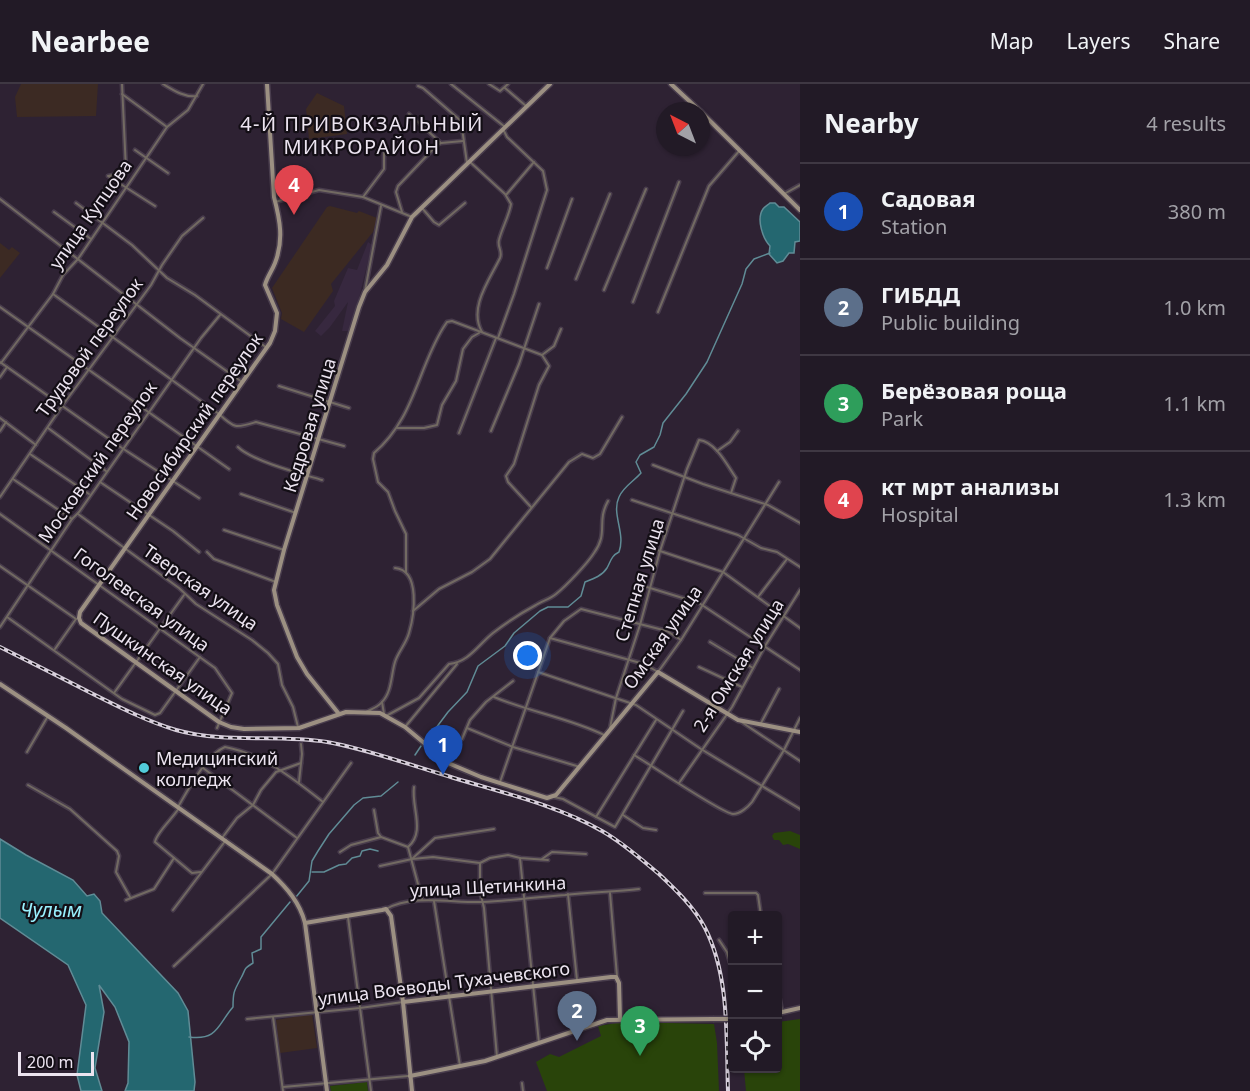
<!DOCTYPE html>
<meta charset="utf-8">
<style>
body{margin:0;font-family:"Noto Sans",sans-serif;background:#2a232e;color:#f1f3f6}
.controls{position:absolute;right:18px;bottom:18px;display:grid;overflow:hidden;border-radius:6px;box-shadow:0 2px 4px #0004}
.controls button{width:54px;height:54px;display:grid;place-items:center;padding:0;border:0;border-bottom:2px solid #3f3843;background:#221a26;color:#f1f3f6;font:30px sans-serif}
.compass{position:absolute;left:656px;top:18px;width:54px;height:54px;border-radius:50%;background:#221a26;box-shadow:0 2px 4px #0004;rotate:318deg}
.scale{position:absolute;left:18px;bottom:15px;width:76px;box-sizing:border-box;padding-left:6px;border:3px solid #ece4f0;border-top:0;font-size:16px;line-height:21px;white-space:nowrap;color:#ece4f0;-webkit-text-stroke:4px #130e15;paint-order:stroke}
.you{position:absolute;left:528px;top:572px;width:21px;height:21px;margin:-15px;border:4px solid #fff;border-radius:50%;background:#1a73e8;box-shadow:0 0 0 9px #1a73e833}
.badge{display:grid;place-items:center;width:39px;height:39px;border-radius:50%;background:#b45309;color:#fff;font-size:20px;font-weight:700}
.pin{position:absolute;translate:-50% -50px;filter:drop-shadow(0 2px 3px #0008)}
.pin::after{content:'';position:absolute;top:32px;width:21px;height:18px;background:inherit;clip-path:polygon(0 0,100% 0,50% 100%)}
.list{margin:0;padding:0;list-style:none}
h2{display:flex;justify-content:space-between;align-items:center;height:78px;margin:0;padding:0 24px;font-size:26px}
h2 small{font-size:20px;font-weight:400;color:#a2a1a7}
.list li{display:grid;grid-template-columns:39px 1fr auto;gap:18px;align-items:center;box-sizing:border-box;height:96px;padding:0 24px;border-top:2px solid #3f3843}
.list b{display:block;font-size:22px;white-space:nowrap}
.list p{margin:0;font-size:20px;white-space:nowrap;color:#a2a1a7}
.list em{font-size:20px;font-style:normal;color:#a2a1a7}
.icon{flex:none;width:33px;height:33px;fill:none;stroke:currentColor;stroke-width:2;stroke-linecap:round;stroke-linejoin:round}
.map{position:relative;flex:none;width:800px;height:1007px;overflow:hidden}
header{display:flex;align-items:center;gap:36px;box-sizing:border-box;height:84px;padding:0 30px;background:#221a26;border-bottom:2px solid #3f3843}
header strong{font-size:28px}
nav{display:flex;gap:33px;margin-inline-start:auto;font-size:21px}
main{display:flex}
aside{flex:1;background:#221a26}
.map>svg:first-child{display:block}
</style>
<header>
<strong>Nearbee</strong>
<nav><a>Map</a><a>Layers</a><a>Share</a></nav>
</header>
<main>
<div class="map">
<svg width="800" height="1007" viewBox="0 0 800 1007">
<rect width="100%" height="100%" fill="#2e2233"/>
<!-- built -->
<polygon fill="#37283f" points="368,158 372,161 351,247 342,247 348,218 330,243 321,252 315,247 335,222 334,217 348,184 357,186"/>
<!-- education -->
<g fill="#3c2a23">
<polygon points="21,0 98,0 96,32 17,33 15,13"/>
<polygon points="317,9 344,22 347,50 309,55 306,25"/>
<polygon points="0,159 9,166 12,163 20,169 0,194"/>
<polygon points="312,930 317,964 280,969 276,936"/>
</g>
<!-- medical -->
<polygon fill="#3c2a22" points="330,122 357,129 359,127 377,134 373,148 331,200 333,207 304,248 281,235 282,229 272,204 327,123"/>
<!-- green -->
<g fill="#29440a">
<polygon points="790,747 800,751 800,765 788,760 783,761 779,756 774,756 772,752 774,749"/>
<polygon points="800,935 800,1007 746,1007 744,985 778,984 778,938"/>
<polygon points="623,938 714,940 717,959 719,1007 547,1007 536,978 550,970 559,973 601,952 598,942"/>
<polygon points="367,998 368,1007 331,1007 330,1002"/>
</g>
<!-- water -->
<g fill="#246770" stroke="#608c96" stroke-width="1.5">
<path d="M770,119h5l4,4h5l16,15v19l-5,1 -1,11h-5l-6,8 -6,2 -8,-9 1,-8c-7,-7 -14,-27 -7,-37 1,-2 5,-4 7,-6z"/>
<polygon points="0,755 26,771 73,796 87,812 94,810 100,817 102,829 178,909 188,927 195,998 194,1007 125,1007 128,999 129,958 115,923 99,901 104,928 95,984 102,1007 81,1007 77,991 86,921 68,881 0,834"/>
</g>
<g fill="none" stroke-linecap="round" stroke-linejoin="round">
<!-- stream -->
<g stroke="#608c96" stroke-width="1.5">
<path d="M427,656l21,-28 19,-20 11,-26 27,-20 9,-13 26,-22 8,-4h20l13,-11 4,-14c8,-3 17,-6 22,-14 4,-7 4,-12 12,-16 7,-19 -8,-38 0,-55 4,-10 15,-16 22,-24l-5,-11 4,-7 14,-8 6,-12 3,-12 23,-29 21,-32 35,-78 4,-15 8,-10 16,-6"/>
<polyline points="415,671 421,662"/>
<polyline points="312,788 324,788 339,781 346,780 352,774 360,772 362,767 370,765 378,767"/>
<polyline points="296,813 309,797 312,777 318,767 329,750 354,721 363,714 381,712 398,698"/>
<path d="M189,953c29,4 29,-13 44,-30 0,-15 1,-16 8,-29 5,-9 2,-9 12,-15l-1,-10 9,-4v-12l29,-35"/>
</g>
<!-- street casing -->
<g stroke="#493d4d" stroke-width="5">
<g id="street">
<polyline points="122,0 126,86 123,89 108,92 155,122"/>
<path d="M163,0c10,6 22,14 34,12"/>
<polyline points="451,0 505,43"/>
<polyline points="489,0 500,7 508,0"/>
<polyline points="418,2 423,4 461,37 467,79"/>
<polyline points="505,4 526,22"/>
<polyline points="122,10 167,43"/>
<polyline points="409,30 440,58"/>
<polyline points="135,66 168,89"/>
<path d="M469,77l36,33 6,10c-2,12 -9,24 -12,36 -2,7 4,11 1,18 -10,21 -32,50 -18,74"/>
<polyline points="784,110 800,101"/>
<polyline points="506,111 534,78"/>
<polyline points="363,113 384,85 384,69"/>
<polyline points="0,115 180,254 242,298"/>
<polyline points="275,118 319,106 363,113 412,133"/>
<polyline points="76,119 132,161 167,194 195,211 267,264"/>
<polyline points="422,124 434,138 439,141 465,119"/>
<polyline points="54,128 91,155"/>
<polyline points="402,128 396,108 398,102 437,61 441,59 463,57"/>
<polyline points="547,184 572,115"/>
<polyline points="576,195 610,110"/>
<polyline points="604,206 646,105"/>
<polyline points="365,207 381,122"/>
<path d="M53,210l166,120c16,15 17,14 37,8l88,24"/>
<polyline points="633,218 679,98"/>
<polyline points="0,223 229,385"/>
<polyline points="658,228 709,102 740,66"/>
<polyline points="498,254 514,210 547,106 543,87 507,53 503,45"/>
<polyline points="0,278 122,364 199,414"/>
<polyline points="1,279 53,210 63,191 78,175 167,43 188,26 203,0"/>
<polyline points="0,293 7,283"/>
<polyline points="279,302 349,324"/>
<polyline points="0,334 36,361"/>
<polyline points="48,344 106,387"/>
<polyline points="397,344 424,344 437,341 442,321 456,297 463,265 472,253 479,249"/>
<polyline points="0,347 6,338"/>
<polyline points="491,347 519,280 539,220"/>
<polyline points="459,349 496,254"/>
<path d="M238,363c14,14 64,27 84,33"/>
<polyline points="717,367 730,358 738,347"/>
<polyline points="30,370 89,410"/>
<polyline points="653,381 703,400 768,421 800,439"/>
<polyline points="13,395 72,435"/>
<polyline points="100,398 173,447 199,468"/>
<polyline points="241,410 296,429"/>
<polyline points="0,413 62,322 151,201 162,181 182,152 203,134"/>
<polyline points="632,416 738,451 761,464 777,468 800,483"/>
<polyline points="531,423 508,398 506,392 514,380 539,301 549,282 542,271 554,262 561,245"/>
<polyline points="0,430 215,584 232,609 217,644"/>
<polyline points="78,430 179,504 196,520 252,556 268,569 278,580 282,601 293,623 298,643"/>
<polyline points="224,446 284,466"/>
<polyline points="651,464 723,488 800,544"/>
<polyline points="207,468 214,475 276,498"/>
<polyline points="0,482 76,535"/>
<path d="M406,488v-38l-11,-23 -7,-19 -10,-10 -5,-23 1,-6c40,-34 43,-82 69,-125l4,-6 5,-1 90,34"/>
<polyline points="637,500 699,519 800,586"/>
<polyline points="758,513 787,475"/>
<polyline points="413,527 439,505 472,488 490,475 569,378 582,370 593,374 600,370 622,333"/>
<polyline points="7,533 122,615 155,631 160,629 200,573"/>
<polyline points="0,543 72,435 79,428 201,254 220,231"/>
<polyline points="550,554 644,580 658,588 681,556 779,398"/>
<polyline points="710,558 753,584"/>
<polyline points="55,565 76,535"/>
<polyline points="699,583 742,603"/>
<polyline points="538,588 636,621 701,665 800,725"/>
<polyline points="114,609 184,511"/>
<path d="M494,613c36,15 75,21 110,38"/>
<polyline points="382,618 384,630"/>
<path d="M366,628c6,-3 12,-5 16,-10 10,-10 9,-27 13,-40 3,-10 11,-18 14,-29 5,-17 12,-63 -14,-65"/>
<path d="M386,632l33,-18 30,-34c20,-2 29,-19 44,-31 13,-10 28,-20 43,-28 6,-4 14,-6 20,-11 10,-8 31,-30 38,-41 15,-21 2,-30 14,-52"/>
<polyline points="740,637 800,677"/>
<polyline points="761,639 779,605"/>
<polyline points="405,643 457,580"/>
<polyline points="467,644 513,663 580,683"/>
<path d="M610,644l6,-30 24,-73 20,-74 27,-82 12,-29c17,2 28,25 37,38l-5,15"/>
<polyline points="27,668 48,632"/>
<polyline points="436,670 448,657 462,655 470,636 486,618 513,597"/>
<path d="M634,671c16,9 87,58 99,59 7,0 15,-7 19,-12l32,-52 16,-32"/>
<polyline points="203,684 297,754"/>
<polyline points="299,698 302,670 301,660"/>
<polyline points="500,698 550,554 564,537 581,525 667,547 681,556"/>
<polyline points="679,699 732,623 765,562 800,506"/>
<polyline points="28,701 70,725 117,767 119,772 116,788 130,813"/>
<polyline points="554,713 563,715 615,743 683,627"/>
<path d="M178,723c10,-17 28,-52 47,-60 38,7 69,32 98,55"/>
<path d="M179,724c-6,10 -23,25 -24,34l37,31 9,-1"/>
<polyline points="374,726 378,749 381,753"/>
<polyline points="623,731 643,744 656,746"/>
<polyline points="596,733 656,636"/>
<polyline points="222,754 237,734 253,721 261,706 276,688 301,679"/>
<path d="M408,763c18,-15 3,-40 6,-60"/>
<polyline points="408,763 422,815"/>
<polyline points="340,768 351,761 381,753 408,763"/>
<polyline points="413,774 435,754 494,745"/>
<polyline points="520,774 539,959"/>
<polyline points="542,775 552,768 586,770"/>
<polyline points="480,779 480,807 484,824 497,973"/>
<polyline points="380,782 412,775 433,773 480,779 490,774 508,771 520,774 548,776"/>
<polyline points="610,809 617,892"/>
<polyline points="705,809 756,809 758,811 761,832"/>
<polyline points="568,810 577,896"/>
<polyline points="126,816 154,805 174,774"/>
<polyline points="434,817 460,982"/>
<path d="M386,825c27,-15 66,-6 96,-7 27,-1 55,-5 83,-7 25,-3 49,-3 74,-6"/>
<polyline points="173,826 226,756"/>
<polyline points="348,833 371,1007"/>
<polyline points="719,856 727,868 732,886"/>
<polyline points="174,882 272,790 351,679"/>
<polyline points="778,906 782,927"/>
<polyline points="273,933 283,1007"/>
<polyline points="247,935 360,924 403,918"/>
<polyline points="522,999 523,1007"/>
<polyline points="283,1003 408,992"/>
</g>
</g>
<!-- secondary casing -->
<g stroke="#493d4d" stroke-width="7">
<g id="secondary">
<path d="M267,0l7,113c6,23 10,43 1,66 -3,8 -8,14 -10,22l12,28 -2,18 -5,12 -190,269 -1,6 2,5 138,99 12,5 13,2 55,-1 47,-16 34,1 25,14 43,36 33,14 66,21 9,-3 102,-123 80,48 62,12"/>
<polyline points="671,0 700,27"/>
<polyline points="701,28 800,126"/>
<path d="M0,600l66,44 206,146c15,14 28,29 33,49l22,168"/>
<polyline points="339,630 307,590 297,573 277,521 274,506 284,466 359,223 365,208 387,181 412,133 550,0"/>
<polyline points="305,839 382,826 386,825 391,832 403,918 412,1007"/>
<polyline points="403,918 611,893 616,893 619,899 620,935"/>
<polyline points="778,929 800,924"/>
<polyline points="410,992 485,977 607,936 713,935"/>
</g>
</g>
<!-- street -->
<use href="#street" stroke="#726a62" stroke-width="2"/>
<!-- secondary -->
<use href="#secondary" stroke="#9c9082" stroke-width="4"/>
<!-- rail casing -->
<g stroke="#d7cfdb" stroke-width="4">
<path id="rail" d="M0,563c30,15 60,30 89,45 28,14 57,29 87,38 50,14 101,4 151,12 39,7 77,21 114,32 54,17 112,29 161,57 21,12 39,28 57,43 17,16 35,33 46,54 25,49 21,110 23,163"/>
</g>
<!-- rail -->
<use href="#rail" stroke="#130e15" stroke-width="1.5" stroke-dasharray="4.5" stroke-linecap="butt"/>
<!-- secondary-bridge casing -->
<g stroke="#493d4d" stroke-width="7" stroke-linecap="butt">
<polyline id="secondary-bridge" points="713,935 732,935"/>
</g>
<!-- secondary-bridge -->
<use href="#secondary-bridge" stroke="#9c9082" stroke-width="4"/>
</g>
<!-- markers -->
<circle fill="#52cbd9" stroke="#130e15" stroke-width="2" cx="144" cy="684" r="6"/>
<g text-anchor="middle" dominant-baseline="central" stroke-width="4.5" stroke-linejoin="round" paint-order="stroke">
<!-- street labels -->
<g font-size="18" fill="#ece4f0" stroke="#130e15">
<text transform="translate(90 130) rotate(-55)">улица Купцова</text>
<text transform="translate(89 263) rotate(-54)">Трудовой переулок</text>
<text transform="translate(309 341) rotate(-73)">Кедровая улица</text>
<text transform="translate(194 342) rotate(-55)">Новосибирский переулок</text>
<text transform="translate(97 378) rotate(-55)">Московский переулок</text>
<text transform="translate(639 496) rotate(-73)">Степная улица</text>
<text transform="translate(201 503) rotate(35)">Тверская улица</text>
<text transform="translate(142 515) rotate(36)">Гоголевская улица</text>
<text transform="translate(662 553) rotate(-55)">Омская улица</text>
<text transform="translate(163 579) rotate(35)">Пушкинская улица</text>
<text transform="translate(738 581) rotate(-58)">2-я Омская улица</text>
<text transform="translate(488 802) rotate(-3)">улица Щетинкина</text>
<text transform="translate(444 899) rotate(-7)">улица Воеводы Тухачевского</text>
</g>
<!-- poi labels -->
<g font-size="18" fill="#ece4f0" stroke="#130e15" text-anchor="start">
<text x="156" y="674">Медицинский<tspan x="156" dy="21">колледж</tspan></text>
</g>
<!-- neighbourhood labels -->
<g font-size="20" letter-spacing="1.5" fill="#ece4f0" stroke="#130e15">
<text x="362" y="39">4-Й ПРИВОКЗАЛЬНЫЙ<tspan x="362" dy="23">МИКРОРАЙОН</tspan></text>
</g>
<!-- water labels -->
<g font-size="20" font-style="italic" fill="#99f0fd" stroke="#130e15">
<text x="51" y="825">Чулым</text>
</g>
</g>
</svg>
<div class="controls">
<button>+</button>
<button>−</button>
<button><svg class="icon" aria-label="locate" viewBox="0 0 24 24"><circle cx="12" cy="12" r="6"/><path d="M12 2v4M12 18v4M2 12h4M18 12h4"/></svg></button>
</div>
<svg class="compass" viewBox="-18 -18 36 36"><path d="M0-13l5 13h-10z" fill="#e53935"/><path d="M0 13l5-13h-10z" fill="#a2a1a7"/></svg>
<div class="scale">200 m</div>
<div class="you"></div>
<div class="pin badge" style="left:443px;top:691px;background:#1a4fb4">1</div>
<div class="pin badge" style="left:577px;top:957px;background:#5c6f8a">2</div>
<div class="pin badge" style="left:640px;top:972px;background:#2e9e5b">3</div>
<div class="pin badge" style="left:294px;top:131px;background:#e0444e">4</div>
</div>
<aside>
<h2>Nearby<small>4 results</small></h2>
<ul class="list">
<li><span class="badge" style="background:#1a4fb4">1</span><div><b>Садовая</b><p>Station</p></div><em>380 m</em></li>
<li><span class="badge" style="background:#5c6f8a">2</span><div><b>ГИБДД</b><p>Public building</p></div><em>1.0 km</em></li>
<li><span class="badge" style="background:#2e9e5b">3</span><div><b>Берёзовая роща</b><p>Park</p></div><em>1.1 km</em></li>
<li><span class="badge" style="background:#e0444e">4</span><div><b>кт мрт анализы</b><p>Hospital</p></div><em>1.3 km</em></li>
</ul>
</aside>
</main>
